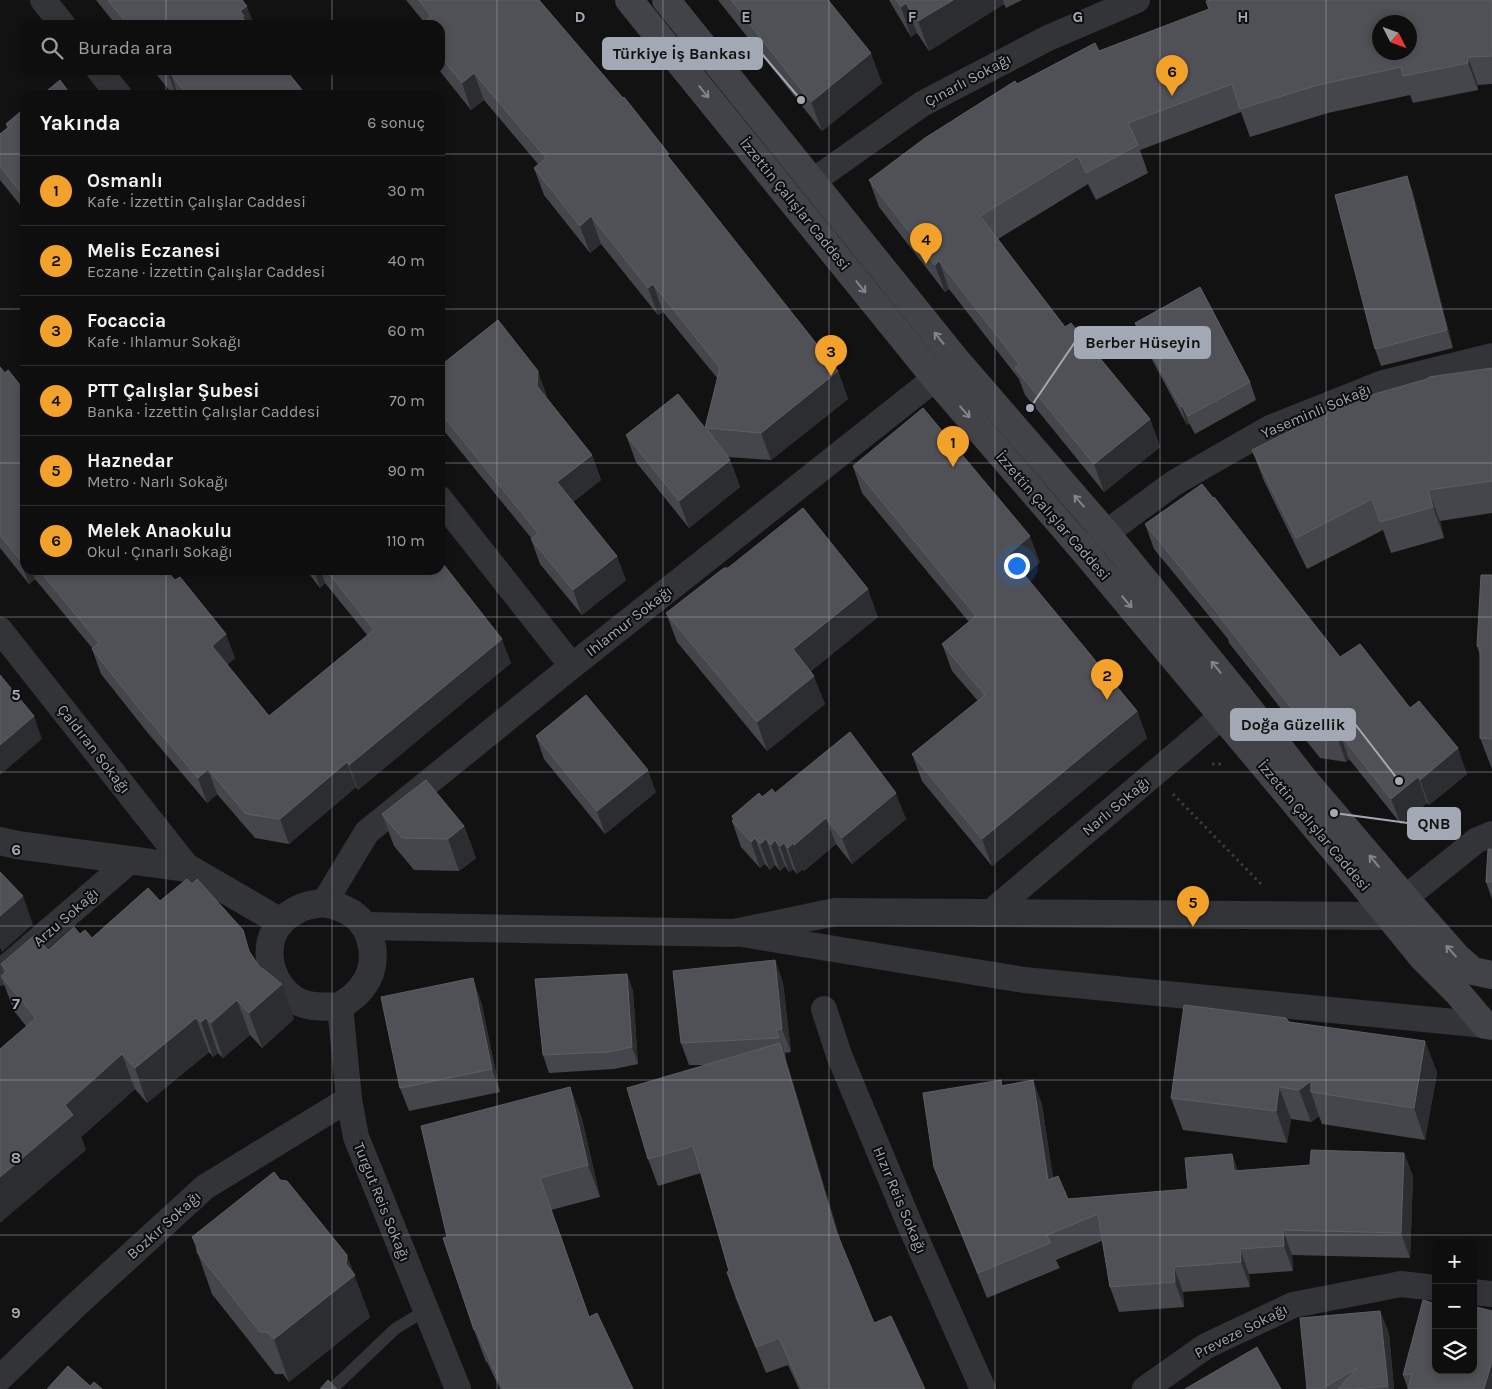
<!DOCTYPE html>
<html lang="tr">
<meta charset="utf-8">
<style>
body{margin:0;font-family:Karla,sans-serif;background:#1c1c1c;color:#f1f3f6}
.controls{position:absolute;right:15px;bottom:15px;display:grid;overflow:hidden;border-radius:10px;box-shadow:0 2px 8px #0003}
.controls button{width:45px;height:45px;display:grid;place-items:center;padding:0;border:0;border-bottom:1px solid #2e2e2e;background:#0e0e0e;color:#f1f3f6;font:25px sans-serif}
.compass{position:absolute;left:1372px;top:15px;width:45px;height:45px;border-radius:50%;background:#0e0e0e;box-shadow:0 2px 8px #0003;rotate:132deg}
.you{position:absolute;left:1016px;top:565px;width:18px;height:18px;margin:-12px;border:4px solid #fff;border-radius:50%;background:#1a73e8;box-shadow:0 0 0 8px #1a73e833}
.badge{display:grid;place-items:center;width:32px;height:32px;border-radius:50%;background:#f2a22b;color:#111;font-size:16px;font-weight:700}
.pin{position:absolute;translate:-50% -41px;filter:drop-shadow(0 1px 2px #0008)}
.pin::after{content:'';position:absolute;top:26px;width:18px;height:15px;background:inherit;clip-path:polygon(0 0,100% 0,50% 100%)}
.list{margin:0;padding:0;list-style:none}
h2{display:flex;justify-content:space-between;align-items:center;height:65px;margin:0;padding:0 20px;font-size:21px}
h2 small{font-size:16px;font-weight:400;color:#9b9c9e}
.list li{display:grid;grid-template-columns:32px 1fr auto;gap:15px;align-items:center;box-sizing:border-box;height:70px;padding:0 20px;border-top:1px solid #2e2e2e}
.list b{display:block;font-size:19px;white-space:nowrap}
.list p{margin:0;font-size:16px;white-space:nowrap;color:#9b9c9e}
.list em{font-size:16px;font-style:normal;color:#9b9c9e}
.icon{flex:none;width:28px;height:28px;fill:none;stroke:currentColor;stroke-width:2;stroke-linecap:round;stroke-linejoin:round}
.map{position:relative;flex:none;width:1492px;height:1389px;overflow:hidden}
.search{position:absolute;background:#0e0e0e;box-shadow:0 2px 8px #0003;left:20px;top:20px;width:425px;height:55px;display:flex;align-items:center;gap:12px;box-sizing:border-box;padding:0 18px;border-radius:15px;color:#9b9c9e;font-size:19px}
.panel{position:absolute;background:#0e0e0e;box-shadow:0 2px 8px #0003;left:20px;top:90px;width:425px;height:485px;border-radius:15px}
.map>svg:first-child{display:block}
</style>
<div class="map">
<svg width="1492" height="1389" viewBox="0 0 1492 1389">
<rect width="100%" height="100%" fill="#121213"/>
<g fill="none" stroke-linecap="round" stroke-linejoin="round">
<!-- path -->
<g stroke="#393b3f" stroke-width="3" stroke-dasharray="2.5 4" stroke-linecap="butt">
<polyline points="1212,764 1224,764"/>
<polyline points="1173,794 1261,884"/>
</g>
<!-- service -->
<polyline stroke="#333438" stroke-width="12" points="332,1389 395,1329 426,1310"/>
<!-- minor -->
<g stroke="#333438" stroke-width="26">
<polyline points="43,0 63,25"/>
<polyline points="99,70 119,95"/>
<polyline points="813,181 922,104 1048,38 1137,0"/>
<polyline points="440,499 572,666"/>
<polyline points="1089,549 1106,533 1174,483 1270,428 1383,383 1492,356"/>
<polyline points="0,630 188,868"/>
<polyline points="1405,898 1477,840 1492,834"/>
<polyline points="324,903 367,832 572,666 952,365"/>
<polyline points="990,913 1222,716 1235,700"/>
<polyline points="736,933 1024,980 1485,1025"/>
<polyline points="0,973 131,860"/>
<polyline points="340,1006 349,1099 356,1137 458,1389"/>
<polyline points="824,1009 839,1055 910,1225 983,1389"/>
<polyline points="1473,1292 1492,1294"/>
<polyline points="0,1378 75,1306 205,1187 349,1099"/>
<polyline points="1145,1389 1206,1346 1293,1305 1401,1284 1436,1288"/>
</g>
<!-- tertiary -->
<g stroke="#333438" stroke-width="28">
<polyline points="0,841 17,845 188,868 281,922"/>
<path d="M324,903c10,2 20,5 29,11 22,16 26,51 10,72 -6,9 -15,15 -23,20 -14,1 -33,2 -45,-6 -32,-21 -36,-70 0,-89 9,-6 19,-7 29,-8z"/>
<polyline points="364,926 734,933 835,912 1388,916 1402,901"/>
</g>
<!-- secondary -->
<g stroke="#414348" stroke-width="28">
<polyline points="629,0 935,378 1085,552 1357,877 1422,957 1457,992 1485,1025 1492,1026"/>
<polyline points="666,0 957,361 1106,533 1239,696 1303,778 1405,898 1457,957 1473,971 1492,975"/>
</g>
</g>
<!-- wall -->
<g fill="#45464b">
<polygon points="96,0 242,0 254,25 116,25"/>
<polygon points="406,0 539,0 671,161 838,371 848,399 771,460 728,457 730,460 740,487 689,528 636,462 626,435 705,428 718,379 663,312 658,315 601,244 590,253 544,195 534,168 538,164 484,100 471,110 439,70 440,70 440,25 424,22"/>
<polygon points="718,0 828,0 882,83 822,131"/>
<polygon points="889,0 1022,0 1006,8 1004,4 929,51 917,33 911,37"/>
<polygon points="1492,0 1492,84 1478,85 1478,90 1413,103 1410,95 1328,113 1250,137 1241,112 1140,150 1148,173 1096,200 1088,184 998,239 1065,327 1150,419 1160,447 1104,492 1025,395 1019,379 949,289 945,292 879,207 869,180 1017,84 1099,51"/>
<polygon points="153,70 286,70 306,95 173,95"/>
<polygon points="25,108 25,211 0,180 0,134 7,128 6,124"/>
<polygon points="1407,176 1413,193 1453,348 1381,366 1375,349"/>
<polygon points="1135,323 1250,382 1256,400 1195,434 1189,423 1187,425 1142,341"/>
<polygon points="440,366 547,396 547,398 592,455 601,480 573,502 626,580 582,615 540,564 531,539 532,539 440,426"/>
<polygon points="0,367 25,570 166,570 235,658 227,665 269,716 368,636 325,583 320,588 306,570 440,570 511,663 358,790 356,787 289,844 255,838 217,794 207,803 147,732 101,674 92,649 93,649 35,579 29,584 0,548"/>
<polygon points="1492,368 1492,513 1440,521 1444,538 1391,553 1383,530 1307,569 1264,481 1252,450"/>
<polygon points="853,466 1040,562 1025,576 1137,711 1147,738 992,866 922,781 912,754 978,701 952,671 942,644 969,622 862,493"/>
<polygon points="1145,524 1340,657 1410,708 1467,774 1429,805 1427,803 1401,824 1349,759 1346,762 1320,758 1229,643 1228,639 1154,549"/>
<polygon points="1492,575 1492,769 1480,738 1480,655 1477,646"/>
<polygon points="666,613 878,617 811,671 825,704 767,751 677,642"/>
<polygon points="536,736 656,792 605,834 544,759"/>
<polygon points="775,793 906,819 852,864 836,844 804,871 803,869 797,874 793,869 789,872 785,866 780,871 775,865 770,870 765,864 760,868 741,847 732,821 733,820 732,816 762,797"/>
<polygon points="382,814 464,826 476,858 459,871 414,870 394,846"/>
<polygon points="1492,849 1492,899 1486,882"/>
<polygon points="160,901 251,954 294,1019 262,1048 250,1035 223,1058 218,1053 213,1057 209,1052 147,1103 135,1089 81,1137 86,1150 26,1026 14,1011 1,976 4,973 1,964 48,950 80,934 92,938"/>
<polygon points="775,960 783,983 791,1052 785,1053 786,1060 842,1246 874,1323 925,1389 799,1389 788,1365 766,1373 736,1299 727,1272 729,1271 701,1173 658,1186 648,1159 706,1065 689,1065 681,1043"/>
<polygon points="627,974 633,991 638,1064 614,1069 549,1073 543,1055"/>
<polygon points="481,1001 500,1092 409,1111 400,1088"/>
<polygon points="1289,1022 1425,1041 1437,1073 1425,1140 1322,1124 1319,1116 1311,1122 1291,1119 1287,1143 1183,1130 1171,1098"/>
<polygon points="1033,1080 1042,1105 1053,1178 1068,1199 1188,1189 1232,1154 1238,1171 1310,1165 1404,1153 1413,1177 1410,1258 1292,1255 1293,1271 1249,1274 1250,1287 1183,1292 1184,1307 1119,1312 1110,1287 1102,1241 1056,1260 1060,1268 987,1298 944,1192 934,1167 1003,1085"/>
<polygon points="570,1087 582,1119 600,1197 551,1210 589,1317 633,1389 500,1389 487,1362 486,1362 474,1330 447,1237"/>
<polygon points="280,1180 353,1273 370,1317 289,1382 283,1374 275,1374 212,1294 192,1237"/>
<polygon points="1380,1311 1389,1334 1394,1389 1307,1389"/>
<polygon points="1436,1370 1408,1389 1403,1375"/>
</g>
<!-- shaded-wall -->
<g fill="#2c2d30">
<polygon points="953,0 1003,0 1004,4 929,51 918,21"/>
<polygon points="906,3 917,33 911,37 901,7"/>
<polygon points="247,6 254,25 245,25 240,11"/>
<polygon points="871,53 882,83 822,131 811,102"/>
<polygon points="1468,57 1478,85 1478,90 1468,63"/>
<polygon points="474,73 484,100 471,110 462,83"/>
<polygon points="171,74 178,95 176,95 169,75"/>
<polygon points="1407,176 1413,193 1453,348 1447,330"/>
<polygon points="591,216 601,244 590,253 580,226"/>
<polygon points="939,261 949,289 945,292 935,265"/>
<polygon points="653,284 663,312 658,315 648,288"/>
<polygon points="538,371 547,396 546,411 537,386"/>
<polygon points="838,371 848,399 771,460 761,433"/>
<polygon points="1182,406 1189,423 1187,425 1181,407"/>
<polygon points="1150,419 1160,447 1104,492 1094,464"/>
<polygon points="592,455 601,480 566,507 557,482"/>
<polygon points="730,460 740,487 689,528 679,501"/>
<polygon points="1428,490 1440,521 1444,538 1433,507"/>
<polygon points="1030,536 1040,562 1018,582 1008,555"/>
<polygon points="25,555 25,570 32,570 35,579 29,584 20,560"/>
<polygon points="617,556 626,580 582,615 573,590"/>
<polygon points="314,570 321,570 325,583 320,588"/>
<polygon points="868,589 878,617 803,677 793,649"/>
<polygon points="226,634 235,658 221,670 212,646"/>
<polygon points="502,639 511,663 358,790 349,765"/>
<polygon points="814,676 825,704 767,751 757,722"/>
<polygon points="1137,711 1147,738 992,866 982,839"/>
<polygon points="34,716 42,739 0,775 0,745"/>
<polygon points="1340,734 1349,759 1346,762 1337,736"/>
<polygon points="1458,748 1467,774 1429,805 1420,780"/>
<polygon points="347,762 356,787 289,844 280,819"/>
<polygon points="208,769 217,794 207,803 198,778"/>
<polygon points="648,770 656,792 605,834 597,811"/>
<polygon points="1418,777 1427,803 1401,824 1391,799"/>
<polygon points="896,793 906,819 852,864 842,838"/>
<polygon points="826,818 836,844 804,871 794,845"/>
<polygon points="464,826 476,858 459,871 448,839"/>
<polygon points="755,838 765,864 760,868 751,842"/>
<polygon points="766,839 775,865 770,870 760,844"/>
<polygon points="775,840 785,866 780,871 771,845"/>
<polygon points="784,843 793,869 789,872 780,846"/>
<polygon points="793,843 803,869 797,874 788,848"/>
<polygon points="23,896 33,924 2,952 0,947 0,916"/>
<polygon points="775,960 783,983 791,1052 782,1029"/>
<polygon points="627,974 633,991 638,1064 632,1047"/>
<polygon points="473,978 481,1001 500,1092 492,1069"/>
<polygon points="282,984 294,1019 262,1048 249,1013"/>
<polygon points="237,1000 250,1035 223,1058 211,1023"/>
<polygon points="196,1018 209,1052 147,1103 135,1068"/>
<polygon points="206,1018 218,1053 213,1057 201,1022"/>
<polygon points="776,1030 785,1053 787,1060 779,1038"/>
<polygon points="1425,1041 1437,1073 1425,1140 1414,1108"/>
<polygon points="780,1043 789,1069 846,1258 836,1231"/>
<polygon points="122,1054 135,1089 81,1137 86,1150 0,1223 0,1177 65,1105"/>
<polygon points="1033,1080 1042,1105 1057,1205 1048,1180"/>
<polygon points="1311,1081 1311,1092 1319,1116 1311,1122 1299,1090"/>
<polygon points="570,1087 582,1119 600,1197 588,1165"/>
<polygon points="1279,1087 1291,1119 1287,1143 1276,1111"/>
<polygon points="1404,1153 1413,1177 1410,1258 1401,1233"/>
<polygon points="1232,1154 1241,1179 1234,1171"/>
<polygon points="1283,1230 1292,1255 1293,1271 1284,1246"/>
<polygon points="1240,1249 1249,1274 1250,1287 1241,1262"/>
<polygon points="347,1255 370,1317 289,1382 274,1339 346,1264"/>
<polygon points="1174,1267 1183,1292 1184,1307 1175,1282"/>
<polygon points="1380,1311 1389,1334 1394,1389 1389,1389 1388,1386"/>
<polygon points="1492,1361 1492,1389 1484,1389"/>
</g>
<!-- building -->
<g fill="#4f5156" stroke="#5c5f65" fill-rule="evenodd">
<polygon points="108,0 242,0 247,6 240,11 244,16 242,17 248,25 128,25"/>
<polygon points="419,0 539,0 623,98 624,97 669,154 667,155 838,371 761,433 706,428 730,460 679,501 626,435 678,394 705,428 720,368 653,284 648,288 591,216 580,226 534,168 546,158 474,73 462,83 440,56 440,25 420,25 431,16"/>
<polygon points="731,0 828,0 871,53 811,102"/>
<polygon points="896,0 953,0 918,21 906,3 901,7"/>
<path d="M1211,0h281v56l-24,1v6l-65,13 -2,-9 -83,18 -78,24 -8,-25 -104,39 10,22 -52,28 -8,-17 -98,60 85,111 6,-4 79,96 -56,45 -79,-96 4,-4 -80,-103 -4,4 -66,-85 56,-42 90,-57 2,3 78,-41 4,8 110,-42 -3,-8zM1380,22h30v30h-30z"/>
<polygon points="165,70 286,70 306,95 187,95 171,74 169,75"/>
<polygon points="60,80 71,95 42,95"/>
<polygon points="25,108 25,198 0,166 0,134 9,127 6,124"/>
<polygon points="1407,176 1447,330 1375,349 1335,195"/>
<polygon points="1200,287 1250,382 1188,416 1182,406 1181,407 1135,323"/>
<polygon points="498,320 538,371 537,386 592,455 557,482 617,556 573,590 531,539 538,533 440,412 440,366"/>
<polygon points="0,367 5,373 8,370 25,391 25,555 20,560 0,535"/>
<polygon points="1492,368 1492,481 1428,490 1433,507 1380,522 1372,499 1296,538 1252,450 1336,408 1336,405 1427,379 1429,377"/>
<polygon points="923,408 1030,536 1008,555 1137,711 982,839 912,754 985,695 942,644 976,616 853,466"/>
<polygon points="1202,484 1213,498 1214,497 1340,657 1360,644 1410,708 1419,701 1458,748 1420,780 1418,777 1391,799 1340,734 1337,736 1311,733 1220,617 1221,617 1145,524"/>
<polygon points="803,508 868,589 793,649 814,676 757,722 666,613 724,568 728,568"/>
<polygon points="440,560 502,639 349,765 347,762 280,819 246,814 208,769 198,778 138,707 92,649 99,643 39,570 166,570 175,580 180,577 226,634 212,646 269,716 374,630 326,570 440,570"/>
<polygon points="1481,575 1492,575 1492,739 1480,738 1480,646 1477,646"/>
<polygon points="0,675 34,716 0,745"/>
<polygon points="586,695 648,770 597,811 536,736"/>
<polygon points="850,732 896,793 842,838 826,818 794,845 793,843 788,848 784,843 780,846 775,840 771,845 766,839 760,844 755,838 751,842 732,821 734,820 732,816 759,793 762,797 772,789 775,793"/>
<polygon points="426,780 464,826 448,839 402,838 382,814"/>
<polygon points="1488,849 1492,849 1492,882 1486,882"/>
<polygon points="0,872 23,896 0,916"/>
<polygon points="187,879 192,884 197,879 243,930 249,951 259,966 282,984 249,1013 237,1000 211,1023 206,1018 201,1022 196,1018 135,1068 122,1054 65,1105 73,1115 0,1177 0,1049 36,1018 1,976 7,971 1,964 35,935 48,950 74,927 80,934 85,930 92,938 148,888 160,901"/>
<polygon points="775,960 782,1029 776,1030 779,1038 681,1043 673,971"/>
<polygon points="627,974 632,1047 608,1052 543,1055 535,979"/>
<polygon points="473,978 492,1069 400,1088 381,997"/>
<polygon points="1184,1005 1286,1018 1289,1022 1425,1041 1414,1108 1311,1092 1311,1081 1299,1090 1279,1087 1276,1111 1171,1098"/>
<polygon points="780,1043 836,1231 874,1323 891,1316 925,1389 802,1389 779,1338 756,1347 727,1272 729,1271 693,1146 648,1159 627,1088"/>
<polygon points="1001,1080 1002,1086 1033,1080 1048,1180 1058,1176 1068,1199 1188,1189 1185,1158 1232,1154 1234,1171 1310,1165 1311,1150 1404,1153 1401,1233 1283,1230 1284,1246 1240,1249 1241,1262 1174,1267 1175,1282 1110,1287 1098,1214 1047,1235 1050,1243 978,1273 934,1167 923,1093"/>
<polygon points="570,1087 588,1165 540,1178 589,1317 597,1313 633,1389 503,1389 476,1330 474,1330 443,1238 447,1237 421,1126"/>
<polygon points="274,1172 280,1180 287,1181 347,1255 346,1264 355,1275 274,1339 267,1332 260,1332 197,1252 198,1245 192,1237"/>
<polygon points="1423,1300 1436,1304 1436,1370 1473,1370 1473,1306 1492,1311 1492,1361 1484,1389 1408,1389 1412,1374 1403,1375"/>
<polygon points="1380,1311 1388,1386 1356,1389 1338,1389 1357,1368 1321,1389 1307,1389 1300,1318"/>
<polygon points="1257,1347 1281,1389 1185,1389"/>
<polygon points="68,1366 90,1386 94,1382 102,1389 47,1389"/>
<polygon points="328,1380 337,1389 320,1389"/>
</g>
<!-- one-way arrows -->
<defs><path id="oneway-shaft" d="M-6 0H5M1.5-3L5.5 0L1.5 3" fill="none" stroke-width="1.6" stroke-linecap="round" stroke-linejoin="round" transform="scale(1.25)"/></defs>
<g stroke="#81858e">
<use href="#oneway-shaft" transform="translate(704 92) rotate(51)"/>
<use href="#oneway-shaft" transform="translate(861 287) rotate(51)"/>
<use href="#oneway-shaft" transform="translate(939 338) rotate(-129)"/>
<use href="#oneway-shaft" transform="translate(965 412) rotate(49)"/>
<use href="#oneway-shaft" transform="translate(1079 501) rotate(-131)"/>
<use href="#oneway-shaft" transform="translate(1127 602) rotate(50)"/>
<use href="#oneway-shaft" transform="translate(1216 667) rotate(-129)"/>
<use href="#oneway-shaft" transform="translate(1374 861) rotate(-130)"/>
<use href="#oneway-shaft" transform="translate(1451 951) rotate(-132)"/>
</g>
<!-- grid -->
<path fill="none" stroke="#a3a9b4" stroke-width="1" stroke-opacity="0.55" d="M166,0v25M332,0v25M497,0v1389M663,0v1389M829,0v1389M995,0v1389M1160,0v1389M1326,0v1389M166,70v25M332,70v25M0,154h25M440,154h1052M0,309h25M440,309h1052M0,463h25M440,463h1052M166,570v819M332,570v819M0,617h1492M0,772h1492M0,926h1492M0,1080h1492M0,1235h1492"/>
<g text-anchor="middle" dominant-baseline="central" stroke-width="4" stroke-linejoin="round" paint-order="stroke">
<!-- street labels -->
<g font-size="15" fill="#a3a9b4" stroke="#0d0d0e">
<text transform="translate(968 80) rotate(-28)">Çınarlı Sokağı</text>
<text transform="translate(795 204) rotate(51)">İzzettin Çalışlar Caddesi</text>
<text transform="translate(1316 411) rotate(-23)">Yaseminli Sokağı</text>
<text transform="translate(1053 516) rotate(49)">İzzettin Çalışlar Caddesi</text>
<text transform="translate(629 621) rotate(-38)">Ihlamur Sokağı</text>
<text transform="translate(94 749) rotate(52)">Çaldıran Sokağı</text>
<text transform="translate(1116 806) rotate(-40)">Narlı Sokağı</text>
<text transform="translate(1314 826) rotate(50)">İzzettin Çalışlar Caddesi</text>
<text transform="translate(66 917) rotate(-41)">Arzu Sokağı</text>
<text transform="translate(900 1200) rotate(67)">Hızır Reis Sokağı</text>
<text transform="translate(382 1202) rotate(68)">Turgut Reis Sokağı</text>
<text transform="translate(164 1225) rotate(-42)">Bozkır Sokağı</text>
<text transform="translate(1241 1331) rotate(-27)">Preveze Sokağı</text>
</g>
</g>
<g font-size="16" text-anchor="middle" font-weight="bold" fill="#a3a9b4" stroke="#0d0d0e" stroke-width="4" stroke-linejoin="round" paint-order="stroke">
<text x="580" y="22">D</text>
<text x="746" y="22">E</text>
<text x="912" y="22">F</text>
<text x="1078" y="22">G</text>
<text x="1243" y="22">H</text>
<text x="16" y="700">5</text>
<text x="16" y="855">6</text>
<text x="16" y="1009">7</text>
<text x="16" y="1163">8</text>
<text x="16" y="1318">9</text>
</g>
<!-- callouts -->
<path fill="none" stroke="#a3a9b4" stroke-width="2" d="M801 100L762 54M1030 408L1075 342M1399 781L1355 724M1334 813L1408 823"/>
<g fill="#a3a9b4" stroke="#0d0d0e" stroke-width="2">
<circle cx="801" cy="100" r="5"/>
<circle cx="1030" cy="408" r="5"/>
<circle cx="1399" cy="781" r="5"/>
<circle cx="1334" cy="813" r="5"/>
</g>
<g fill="#a3a9b4" stroke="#a3a9b4" stroke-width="2">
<rect x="603" y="38" width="159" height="31" rx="5"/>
<rect x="1075" y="327" width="135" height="31" rx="5"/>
<rect x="1231" y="709" width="124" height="31" rx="5"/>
<rect x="1408" y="808" width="52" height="31" rx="5"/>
</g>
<g font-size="16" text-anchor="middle" font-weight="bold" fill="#111">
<text x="682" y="59">Türkiye İş Bankası</text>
<text x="1143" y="348">Berber Hüseyin</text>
<text x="1293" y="730">Doğa Güzellik</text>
<text x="1434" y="829">QNB</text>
</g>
</svg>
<div class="controls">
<button>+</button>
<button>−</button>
<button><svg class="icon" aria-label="layers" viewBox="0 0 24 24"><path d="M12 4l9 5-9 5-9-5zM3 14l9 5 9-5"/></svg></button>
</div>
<svg class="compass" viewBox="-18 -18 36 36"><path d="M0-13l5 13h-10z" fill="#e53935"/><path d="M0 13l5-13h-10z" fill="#9b9c9e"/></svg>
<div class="you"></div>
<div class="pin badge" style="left:953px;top:467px">1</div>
<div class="pin badge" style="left:1107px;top:700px">2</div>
<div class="pin badge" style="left:831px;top:376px">3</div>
<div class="pin badge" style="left:926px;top:264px">4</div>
<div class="pin badge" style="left:1193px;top:927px">5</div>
<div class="pin badge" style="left:1172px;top:96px">6</div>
<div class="search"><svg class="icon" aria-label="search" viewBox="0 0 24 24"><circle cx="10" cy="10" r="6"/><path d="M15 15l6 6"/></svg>Burada ara</div>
<section class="panel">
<h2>Yakında<small>6 sonuç</small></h2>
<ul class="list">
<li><span class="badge">1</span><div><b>Osmanlı</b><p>Kafe · İzzettin Çalışlar Caddesi</p></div><em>30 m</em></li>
<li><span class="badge">2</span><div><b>Melis Eczanesi</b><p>Eczane · İzzettin Çalışlar Caddesi</p></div><em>40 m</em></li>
<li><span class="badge">3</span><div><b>Focaccia</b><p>Kafe · Ihlamur Sokağı</p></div><em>60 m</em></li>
<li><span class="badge">4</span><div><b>PTT Çalışlar Şubesi</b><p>Banka · İzzettin Çalışlar Caddesi</p></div><em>70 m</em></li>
<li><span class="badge">5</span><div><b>Haznedar</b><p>Metro · Narlı Sokağı</p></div><em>90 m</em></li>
<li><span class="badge">6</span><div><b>Melek Anaokulu</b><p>Okul · Çınarlı Sokağı</p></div><em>110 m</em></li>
</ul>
</section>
</div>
